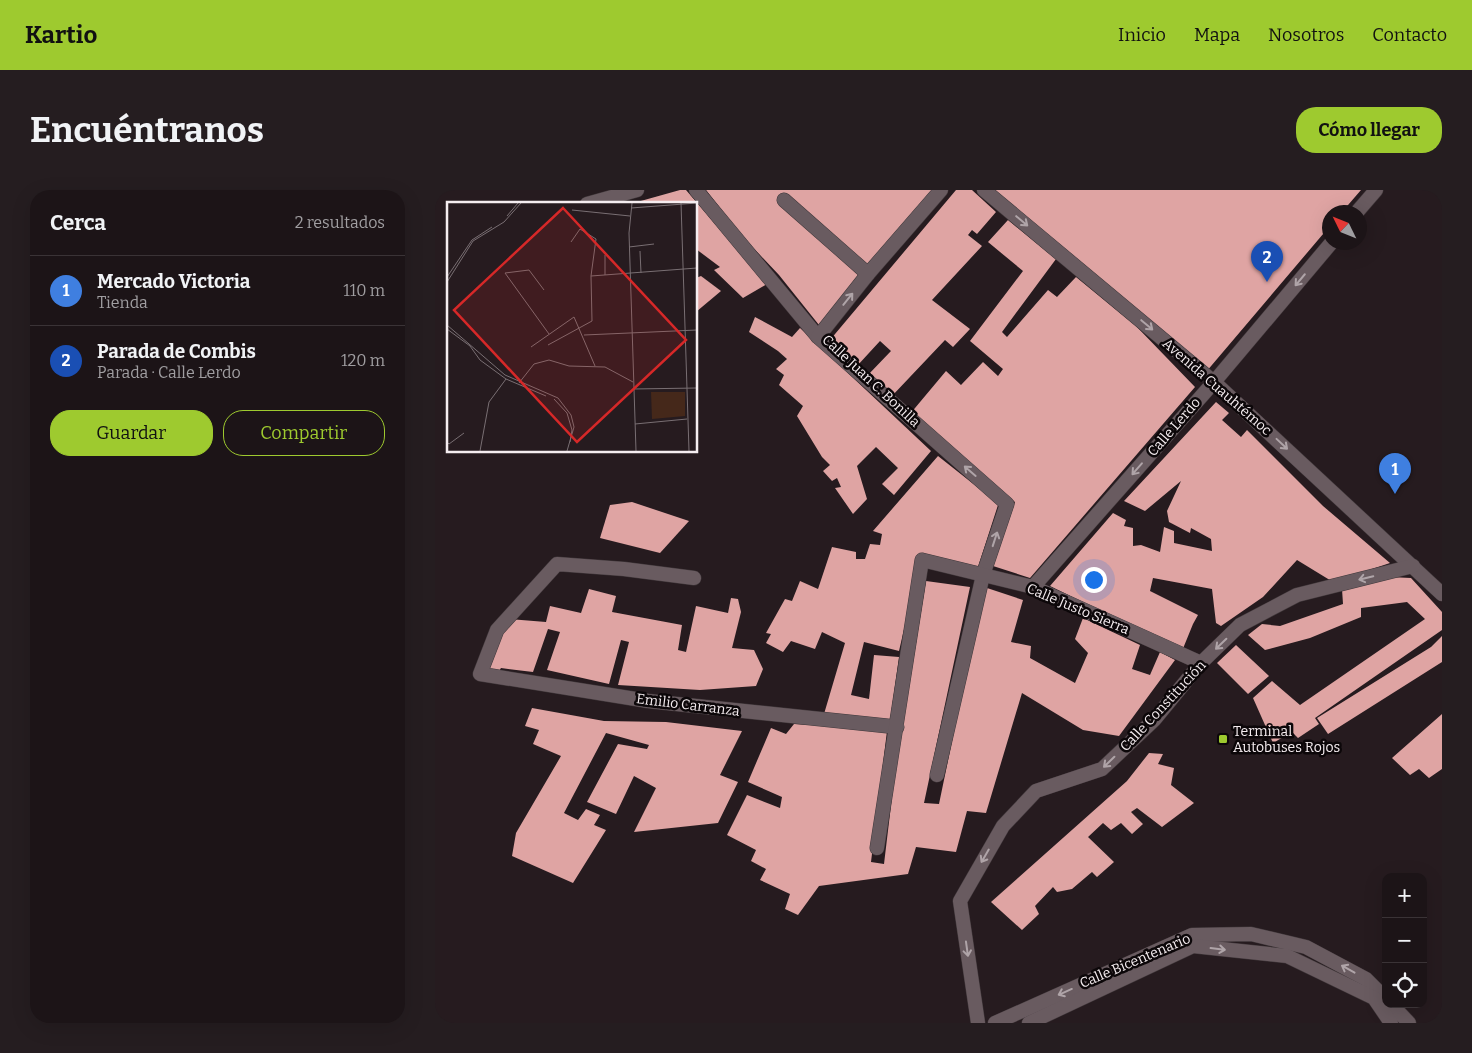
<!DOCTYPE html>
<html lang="es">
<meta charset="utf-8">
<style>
body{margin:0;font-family:Bitter,serif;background:#251d20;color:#f1f3f6}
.controls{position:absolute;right:15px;bottom:15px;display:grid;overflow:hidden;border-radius:10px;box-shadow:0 5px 20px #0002}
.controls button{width:45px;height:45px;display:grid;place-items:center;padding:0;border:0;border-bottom:1px solid #3a3336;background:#1c1417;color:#f1f3f6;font:25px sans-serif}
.compass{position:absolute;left:887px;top:15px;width:45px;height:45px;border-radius:50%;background:#1c1417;box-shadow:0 5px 20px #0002;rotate:313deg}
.you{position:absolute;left:658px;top:389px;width:18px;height:18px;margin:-12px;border:4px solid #fff;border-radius:50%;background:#1a73e8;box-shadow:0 0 0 8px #1a73e833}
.badge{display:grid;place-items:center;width:32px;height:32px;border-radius:50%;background:#9eca2f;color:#fff;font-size:16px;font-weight:700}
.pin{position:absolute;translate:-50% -41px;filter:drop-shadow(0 1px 2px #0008)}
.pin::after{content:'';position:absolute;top:26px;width:18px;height:15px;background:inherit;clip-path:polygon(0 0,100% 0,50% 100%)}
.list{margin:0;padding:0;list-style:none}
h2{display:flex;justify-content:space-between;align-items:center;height:65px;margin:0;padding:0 20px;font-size:21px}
h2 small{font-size:16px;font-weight:400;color:#a09ea1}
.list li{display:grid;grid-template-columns:32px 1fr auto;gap:15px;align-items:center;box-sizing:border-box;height:70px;padding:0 20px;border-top:1px solid #3a3336}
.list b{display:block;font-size:19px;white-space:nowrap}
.list p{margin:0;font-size:16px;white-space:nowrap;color:#a09ea1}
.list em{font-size:16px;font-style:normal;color:#a09ea1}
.actions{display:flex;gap:10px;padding:15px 20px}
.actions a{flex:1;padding:11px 0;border:1px solid #9eca2f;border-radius:20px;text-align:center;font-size:18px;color:#9eca2f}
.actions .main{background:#9eca2f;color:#111}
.icon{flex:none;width:28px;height:28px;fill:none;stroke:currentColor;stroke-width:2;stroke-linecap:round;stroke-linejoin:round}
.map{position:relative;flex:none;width:1007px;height:833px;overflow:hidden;border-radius:20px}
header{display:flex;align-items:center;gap:30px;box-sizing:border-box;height:70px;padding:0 25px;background:#9eca2f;color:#111}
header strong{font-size:24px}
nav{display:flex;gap:28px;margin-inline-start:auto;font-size:18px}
.intro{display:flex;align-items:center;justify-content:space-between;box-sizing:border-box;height:120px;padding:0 30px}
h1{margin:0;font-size:35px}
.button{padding:12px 22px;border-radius:20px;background:#9eca2f;color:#111;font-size:18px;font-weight:700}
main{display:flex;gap:30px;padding:0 30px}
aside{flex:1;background:#1c1417;border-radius:20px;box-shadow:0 5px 20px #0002}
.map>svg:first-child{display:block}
</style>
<header>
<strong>Kartio</strong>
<nav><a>Inicio</a><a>Mapa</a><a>Nosotros</a><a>Contacto</a></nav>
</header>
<div class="intro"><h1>Encuéntranos</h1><a class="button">Cómo llegar</a></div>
<main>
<aside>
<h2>Cerca<small>2 resultados</small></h2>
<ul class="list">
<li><span class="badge" style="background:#3f7fe0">1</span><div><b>Mercado Victoria</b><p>Tienda</p></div><em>110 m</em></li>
<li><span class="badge" style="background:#1a4fb4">2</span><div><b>Parada de Combis</b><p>Parada · Calle Lerdo</p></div><em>120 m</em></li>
</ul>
<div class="actions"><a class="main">Guardar</a><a>Compartir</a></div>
</aside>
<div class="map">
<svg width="1007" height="833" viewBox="0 0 1007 833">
<rect width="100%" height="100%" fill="#261b1f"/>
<!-- building -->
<g fill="#dfa4a3">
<polygon points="245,0 251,0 332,94 308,108 279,80 285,77 261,59 261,14 195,14"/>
<polygon points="271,0 500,0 384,135 344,85 307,46"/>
<polygon points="521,0 537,0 561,22 542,44 537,40 533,45 547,56 497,110 535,139 518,157 510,150 456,207 432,186 456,161 445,151 422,176 395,150"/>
<polygon points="554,0 926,0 907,22 894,22 894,37 771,182"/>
<polygon points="573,30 621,69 567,142 572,147 613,100 622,107 641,87 701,136 760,197 595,388 558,376 580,312 475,224 511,181 526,195 548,172 563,186 568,179 535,151 588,81 553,52"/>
<polygon points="266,86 286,101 261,122 261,88"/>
<polygon points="320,127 357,147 365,138 496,261 459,305 447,294 463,278 441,257 422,276 432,309 418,324 400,298 406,297 402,288 397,291 388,281 395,275 387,267 362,226 368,216 344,195 349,185 341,179 352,169 343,161 314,142"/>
<polygon points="781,212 794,223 787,230 806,247 812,240 888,316 955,373 898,392 862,370 828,407 786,436 781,433 777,399 718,388 715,401 763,425 758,434 747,461 615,396 678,323 691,330 689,336 698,338 698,356 706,355 725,362 729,337 739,341 739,353 777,361 776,349 756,338 755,343 734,332 732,321 746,291 710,321 689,311"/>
<polygon points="503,266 546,300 563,315 543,377 486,366 464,461 429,452 416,505 434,509 439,465 464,467 455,531 389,524 410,453 387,442 380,459 356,451 348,462 331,453 336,444 331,443 350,409 357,411 365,391 383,399 397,357 421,362 421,369 430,369 435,354 445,355 447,344 438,341"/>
<polygon points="197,312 254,331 225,363 165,348 175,315"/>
<polygon points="954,387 976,388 1007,422 1007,440 880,528 884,534 863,548 857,542 838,553 818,508 837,491 865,515 990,429 972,412 926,418 926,427 875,448 830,460 813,445 827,434 845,436 908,414 907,399"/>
<polygon points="491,391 535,397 489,613 504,614 549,397 588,410 576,452 596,456 595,468 640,493 653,463 640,449 648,428 705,455 697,479 715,485 725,462 740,470 684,546 648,540 587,503 551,623 532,621 521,662 481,657 473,684 384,696 363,725 350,719 355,704 325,690 331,679 316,671 321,660 292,645 312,605 345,618 347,607 313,592 336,538 351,544 359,534 401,536 452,541 436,672 449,674 459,590"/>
<polygon points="154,399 181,406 177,422 247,435 243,460 251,462 261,416 293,423 296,408 303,409 306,422 297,458 319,460 328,479 321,496 265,500 183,495 194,452 186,450 174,494 112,480 125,442 113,439 98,482 66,478 62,484 51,479 74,429 111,432 115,416 146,423"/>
<polygon points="1007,446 1007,472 893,544 882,528 996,457"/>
<polygon points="801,455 834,486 813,504 782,473"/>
<polygon points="97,518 169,531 231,532 307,541 285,585 303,592 283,633 199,642 221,598 199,586 181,624 152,612 183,554 212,559 214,555 171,543 129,623 143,630 151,619 165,625 159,635 171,640 138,693 77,666 81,643 126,566 98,554 104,540 90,536"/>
<polygon points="1007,524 1007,579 994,588 984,579 975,585 957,568"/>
<polygon points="714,563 728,564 723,574 739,578 736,595 759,613 727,637 702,618 696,622 708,634 697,644 686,633 676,640 668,633 653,647 679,672 662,687 657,682 637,699 622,702 618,697 600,716 604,724 587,740 556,712 692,591"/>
</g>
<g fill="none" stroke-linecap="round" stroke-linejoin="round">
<!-- minor casing -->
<g stroke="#42393c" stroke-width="15">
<g id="minor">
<polyline points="261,0 383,147 572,314 548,385 502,585"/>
<polyline points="549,0 779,192 1007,404"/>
<polyline points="349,10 433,84"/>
<polyline points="152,14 202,0"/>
<polyline points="922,22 941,0"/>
<polyline points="383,147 433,84 506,0"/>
<polyline points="259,388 189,379 122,374 62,440 45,484 213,511 462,537"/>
<polyline points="598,397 779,192 897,52"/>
<polyline points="442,658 487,370 598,397 766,473"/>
<polyline points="956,814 974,833"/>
<polyline points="543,833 525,711 568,636 601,601 667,579 719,530 766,473 805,435 862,405 978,376"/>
<polyline points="560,833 757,745 816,744 871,757 931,789 951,809"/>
<polyline points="594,833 758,756 852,766 939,808 956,833"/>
</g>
</g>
<!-- minor -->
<use href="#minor" stroke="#695b60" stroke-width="14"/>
</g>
<!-- one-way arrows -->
<defs><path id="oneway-shaft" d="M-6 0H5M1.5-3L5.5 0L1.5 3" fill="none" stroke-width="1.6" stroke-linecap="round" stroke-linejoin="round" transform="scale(1.25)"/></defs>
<g stroke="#afa4a8">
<use href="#oneway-shaft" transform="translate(587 31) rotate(40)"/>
<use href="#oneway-shaft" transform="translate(865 90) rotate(130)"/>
<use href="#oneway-shaft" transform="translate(413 109) rotate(-51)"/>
<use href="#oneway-shaft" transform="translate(712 135) rotate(40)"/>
<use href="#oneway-shaft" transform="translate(847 254) rotate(43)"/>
<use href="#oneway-shaft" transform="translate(702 279) rotate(131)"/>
<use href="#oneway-shaft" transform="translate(535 281) rotate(-139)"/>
<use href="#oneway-shaft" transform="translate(560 349) rotate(-72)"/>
<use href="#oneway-shaft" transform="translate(931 388) rotate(166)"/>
<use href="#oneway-shaft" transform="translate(786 454) rotate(136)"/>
<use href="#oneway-shaft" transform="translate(674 572) rotate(136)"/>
<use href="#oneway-shaft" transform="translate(550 666) rotate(120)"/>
<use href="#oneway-shaft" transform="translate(532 759) rotate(82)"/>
<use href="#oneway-shaft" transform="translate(783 759) rotate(7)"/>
<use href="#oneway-shaft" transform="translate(913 779) rotate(-151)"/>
<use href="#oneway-shaft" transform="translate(630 802) rotate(156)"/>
</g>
<!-- markers -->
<rect fill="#9eca2f" stroke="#0c0709" stroke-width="2" x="783" y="544" width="10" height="10" rx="2.5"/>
<g text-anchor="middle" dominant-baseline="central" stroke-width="5" stroke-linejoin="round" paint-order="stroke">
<!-- street labels -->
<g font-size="14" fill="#f5edf0" stroke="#0c0709">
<text transform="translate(436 191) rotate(43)">Calle Juan C. Bonilla</text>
<text transform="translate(782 197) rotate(41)">Avenida Cuauhtémoc</text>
<text transform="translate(739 237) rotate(-49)">Calle Lerdo</text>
<text transform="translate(643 419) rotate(23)">Calle Justo Sierra</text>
<text transform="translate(253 515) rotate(7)">Emilio Carranza</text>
<text transform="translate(728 516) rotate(-47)">Calle Constitución</text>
<text transform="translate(700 771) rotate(-23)">Calle Bicentenario</text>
</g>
<!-- poi labels -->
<g font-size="14" fill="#f5edf0" stroke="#0c0709" text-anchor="start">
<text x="798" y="541">Terminal<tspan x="798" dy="16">Autobuses Rojos</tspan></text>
</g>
</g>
<!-- overview -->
<g transform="translate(12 12)">
<rect width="250" height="250" fill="#261b1f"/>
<path d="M204,190h34v24l-33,3z" fill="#45281a"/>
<path fill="none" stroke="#796f73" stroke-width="1" d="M185,1l-3,30 7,218M234,1l8,248M184,6l66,-5M125,8l58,6M60,14l11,-13M182,45l25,-3M193,49l1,22M158,53v20M144,74l106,-8M0,75l25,-37 20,-13M0,80l26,-41 31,-19 17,-19M97,88l-15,-20 -24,3 44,61M0,123l58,50 53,23 13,17 3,12 -7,24M0,127l23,17 10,14 26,19 40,17M137,133l113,-5M101,143l44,-24 -1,-45 5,-37 -16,-10 -9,13M84,145l43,-30 21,49M72,181l15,-19 15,-4 20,6 36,1 28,15M186,187l64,-1M107,197l13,14 5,17 -2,12M188,222l52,-5M0,240l2,2 15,-11M33,249l9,-49 17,-23"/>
<path fill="#d62828" fill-opacity="0.15" stroke="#d62828" stroke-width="2.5" d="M116,6l123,132 -109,102 -123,-132z"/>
<rect width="250" height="250" fill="none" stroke="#f5edf0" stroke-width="2.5"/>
</g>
</svg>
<div class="controls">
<button>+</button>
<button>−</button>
<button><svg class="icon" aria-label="locate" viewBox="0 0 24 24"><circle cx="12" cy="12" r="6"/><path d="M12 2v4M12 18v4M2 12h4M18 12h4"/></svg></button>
</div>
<svg class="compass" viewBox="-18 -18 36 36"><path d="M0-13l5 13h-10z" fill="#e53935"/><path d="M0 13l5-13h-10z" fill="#a09ea1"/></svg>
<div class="you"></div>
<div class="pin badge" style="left:960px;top:304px;background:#3f7fe0">1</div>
<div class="pin badge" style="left:832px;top:92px;background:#1a4fb4">2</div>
</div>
</main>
